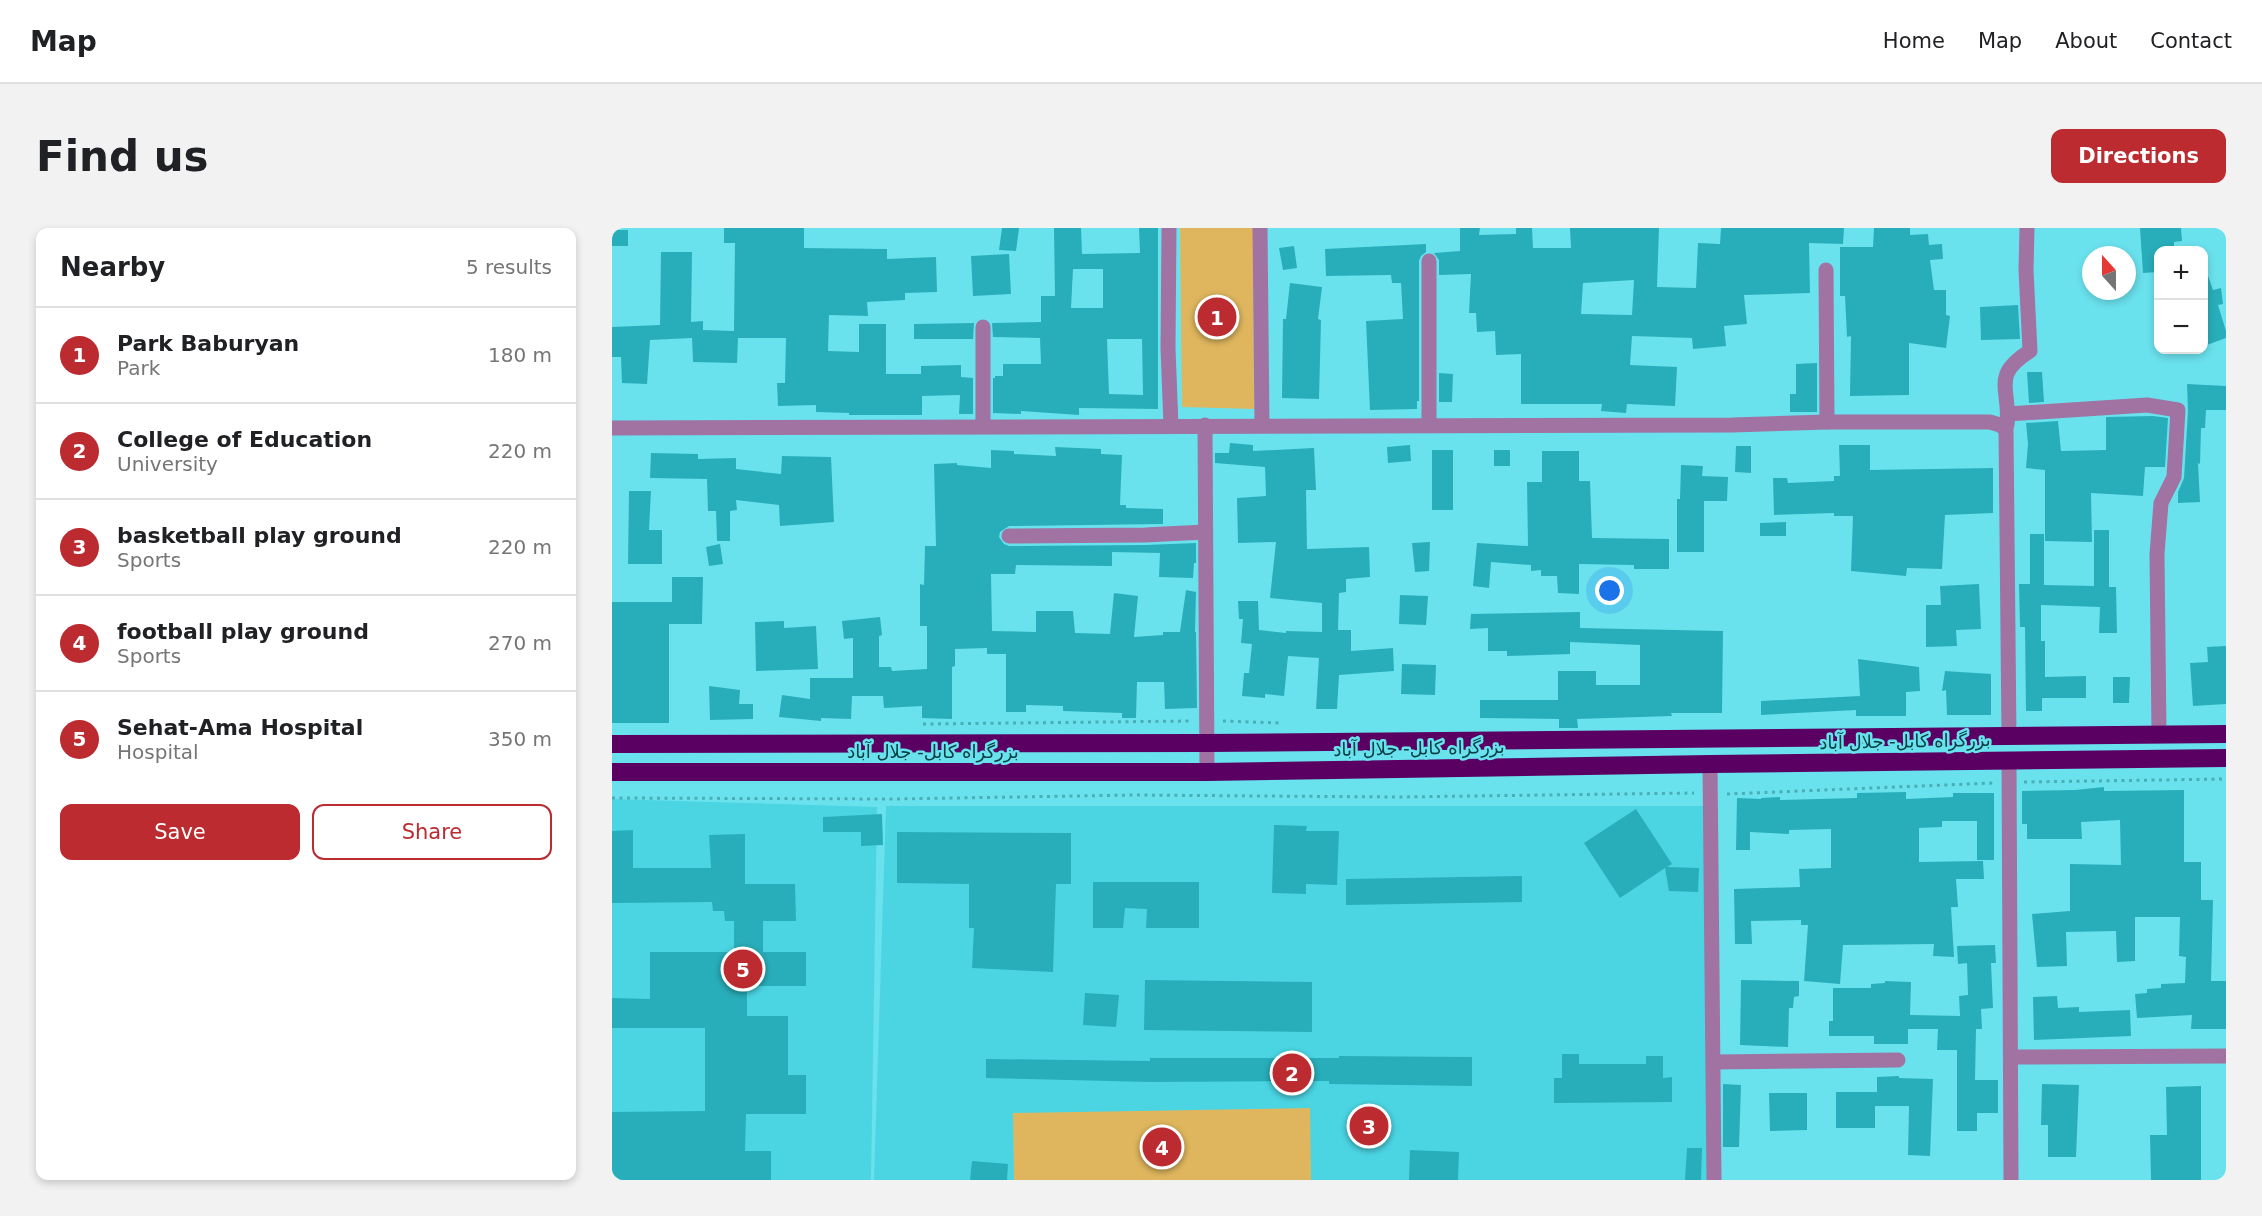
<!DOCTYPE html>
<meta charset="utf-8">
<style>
body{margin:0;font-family:"DejaVu Sans","Noto Naskh Arabic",sans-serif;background:#f2f2f2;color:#202124}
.controls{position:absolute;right:18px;top:18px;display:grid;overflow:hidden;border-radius:12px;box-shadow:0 3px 9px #0003}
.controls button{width:54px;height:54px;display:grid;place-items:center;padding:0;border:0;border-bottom:2px solid #e0e0e0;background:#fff;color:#202124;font:30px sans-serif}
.compass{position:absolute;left:1470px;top:18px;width:54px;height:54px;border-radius:50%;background:#fff;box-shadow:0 3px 9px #0003;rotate:339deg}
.you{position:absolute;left:998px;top:363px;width:21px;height:21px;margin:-15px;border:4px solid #fff;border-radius:50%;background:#1a73e8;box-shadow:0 0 0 9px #1a73e833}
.badge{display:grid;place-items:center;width:39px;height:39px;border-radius:50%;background:#bb2b30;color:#fff;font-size:20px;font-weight:700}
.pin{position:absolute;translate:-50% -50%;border:3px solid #fff;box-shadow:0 2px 6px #0006}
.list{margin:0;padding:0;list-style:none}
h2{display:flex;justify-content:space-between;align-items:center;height:78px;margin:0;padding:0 24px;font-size:26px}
h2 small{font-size:20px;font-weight:400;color:#757577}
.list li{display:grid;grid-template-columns:39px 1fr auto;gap:18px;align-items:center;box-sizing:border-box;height:96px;padding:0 24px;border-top:2px solid #e0e0e0}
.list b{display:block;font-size:22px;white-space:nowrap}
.list p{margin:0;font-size:20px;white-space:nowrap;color:#757577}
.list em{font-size:20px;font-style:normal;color:#757577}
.actions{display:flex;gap:12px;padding:18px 24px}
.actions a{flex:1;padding:14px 0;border:2px solid #bb2b30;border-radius:12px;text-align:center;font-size:21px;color:#bb2b30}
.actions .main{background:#bb2b30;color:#fff}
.map{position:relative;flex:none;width:1614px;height:952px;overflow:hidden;border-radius:12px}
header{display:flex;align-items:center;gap:36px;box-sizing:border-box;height:84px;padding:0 30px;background:#fff;border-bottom:2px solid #e0e0e0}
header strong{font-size:28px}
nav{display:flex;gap:33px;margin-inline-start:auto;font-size:21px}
.intro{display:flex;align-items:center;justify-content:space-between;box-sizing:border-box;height:144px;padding:0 36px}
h1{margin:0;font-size:42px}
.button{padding:15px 27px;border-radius:12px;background:#bb2b30;color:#fff;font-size:21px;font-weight:700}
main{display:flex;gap:36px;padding:0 36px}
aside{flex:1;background:#fff;border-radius:12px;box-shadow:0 3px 9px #0003}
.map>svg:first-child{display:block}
</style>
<header>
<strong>Map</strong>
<nav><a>Home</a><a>Map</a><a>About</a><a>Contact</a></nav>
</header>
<div class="intro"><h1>Find us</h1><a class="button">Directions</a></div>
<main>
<aside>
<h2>Nearby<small>5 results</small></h2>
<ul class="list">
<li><span class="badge">1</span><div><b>Park Baburyan</b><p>Park</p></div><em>180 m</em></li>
<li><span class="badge">2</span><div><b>College of Education</b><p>University</p></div><em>220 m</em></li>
<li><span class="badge">3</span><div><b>basketball play ground</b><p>Sports</p></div><em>220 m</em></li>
<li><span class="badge">4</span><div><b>football play ground</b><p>Sports</p></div><em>270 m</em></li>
<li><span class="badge">5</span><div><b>Sehat-Ama Hospital</b><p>Hospital</p></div><em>350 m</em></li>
</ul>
<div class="actions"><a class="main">Save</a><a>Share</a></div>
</aside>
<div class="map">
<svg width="1614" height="952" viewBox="0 0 1614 952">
<rect width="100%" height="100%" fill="#6ae2ee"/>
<!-- built -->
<g fill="#4bd5e3">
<polygon points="0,571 265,579 259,952 0,952"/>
<polygon points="274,578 1094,578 1095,952 262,952"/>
</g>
<!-- green -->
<g fill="#dfb65e">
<polygon points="568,0 641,0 642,181 570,179"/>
<polygon points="698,880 699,952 402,952 401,885"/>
</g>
<!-- building -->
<g fill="#28aeba" fill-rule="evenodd">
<polygon points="112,0 192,0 192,20 275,21 275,31 324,29 325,64 293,65 293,72 255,74 256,88 217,87 216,123 247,124 247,96 274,96 274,146 309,146 309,138 349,137 349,149 361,150 361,186 347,186 348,167 310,168 310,187 237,187 237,185 204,184 204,177 166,178 165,155 173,155 174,110 126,110 125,135 81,134 80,110 38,112 35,156 10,155 9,129 0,129 0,99 48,97 49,24 80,24 79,94 91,93 91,102 122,103 123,15 112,15"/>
<polygon points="390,0 407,0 404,23 387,22"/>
<path d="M442,0h27l1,26 58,-1 -1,-25h19v181l-79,-1v7l-58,-4v3l-28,-1v-35h2v-2h8v-12h38l-1,-26 -47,-1 -1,-14 49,-1v-26h14zM461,41h30v39h-32zM495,111h35l1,56 -34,-1z"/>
<path d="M848,0h20l-1,7 37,-1v-6h16l1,20h38l-1,-20h89l-2,59 39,1 2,-45 22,1 1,-16h123l-1,16 -34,-1 1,50 -66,2 3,29 -23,2 2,20 -33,3 -1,-11 -60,-2 -2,29 47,2 -2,39 -48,-2 -1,9 -25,-2 1,-7h-81v-50l-25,1 -1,-24 -18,1 -1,-19h-7l2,-39 -32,1v-15l-5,-7 26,-2zM1022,52l-2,35 -51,-1 2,-31z"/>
<polygon points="1262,0 1298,0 1298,7 1316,6 1317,17 1330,16 1331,31 1318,32 1322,62 1334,62 1334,87 1338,88 1334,120 1297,115 1297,167 1238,168 1239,108 1235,109 1233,68 1228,68 1228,19 1261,19"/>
<polygon points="1528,0 1569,0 1570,13 1562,14 1562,22 1546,22 1546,44 1531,45"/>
<rect x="0" y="2" width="16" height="16"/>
<polygon points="814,16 814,24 809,28 807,33 807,173 805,173 805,181 758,182 754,93 791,91 789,55 780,55 779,47 714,48 713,21"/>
<polygon points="682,18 685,40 671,42 667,20"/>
<polygon points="397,26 399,66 361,68 359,28"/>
<polygon points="1594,42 1601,62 1609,60 1611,76 1606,77 1614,103 1614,110 1592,118 1592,43"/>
<polygon points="678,55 710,59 706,91 709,92 707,171 670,170 671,91 674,91"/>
<polygon points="1406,77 1408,111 1369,112 1368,79"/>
<polygon points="362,95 361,111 302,111 302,96"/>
<polygon points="1205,135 1205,184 1178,184 1178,166 1184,166 1184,136"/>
<polygon points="1415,144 1430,144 1432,174 1417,175"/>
<polygon points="827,145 841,146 840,174 827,174"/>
<polygon points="1575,156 1614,158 1614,182 1594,182 1593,200 1589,200 1588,236 1586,235 1588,274 1566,275 1566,264 1572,250 1576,183"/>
<polygon points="1541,188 1556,190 1553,239 1533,239 1531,268 1479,265 1480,314 1433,313 1433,242 1414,240 1416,216 1414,195 1446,193 1449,223 1494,222 1494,189"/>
<polygon points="618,215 641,217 641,223 702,220 704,262 694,262 695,321 757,319 758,349 734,351 734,364 727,365 726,402 739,402 739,423 781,420 782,443 727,447 725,481 704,481 707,430 676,428 672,468 653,466 653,470 630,468 632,445 637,445 640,416 629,415 631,391 627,391 626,373 646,373 647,402 674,405 674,403 710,404 710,375 658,370 664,314 626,315 625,270 654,268 653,239 603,235 603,225 617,225"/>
<polygon points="798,217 799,233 776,235 775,219"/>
<polygon points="1227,217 1258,217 1258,242 1381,240 1381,285 1333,287 1330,341 1295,340 1294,348 1239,343 1241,288 1222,288 1222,285 1162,287 1161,250 1175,250 1176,255 1222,253 1222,248 1228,248"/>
<polygon points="1124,218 1139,218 1139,245 1123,244"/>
<polygon points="443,219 489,221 489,226 510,227 508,277 514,277 514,280 551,281 551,296 397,298 388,304 387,309 392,316 397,318 533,317 584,315 584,335 582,335 581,350 547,349 548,325 500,324 500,338 404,337 403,346 379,346 380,403 424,404 424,383 461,383 463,405 498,406 502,365 526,368 522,409 551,407 551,404 568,404 574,362 584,364 583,404 584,404 585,480 553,481 552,454 525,454 524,490 510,490 510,485 451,483 451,478 414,477 414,484 394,484 394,426 375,426 375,420 343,421 343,438 340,439 340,491 310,490 310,478 272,480 271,468 240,468 239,491 209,490 209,493 167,489 170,467 198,471 198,450 241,450 241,410 232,411 230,393 268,389 270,407 267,408 267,439 279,439 280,443 315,441 315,398 308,398 308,356 312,357 313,318 324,318 322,236 345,235 345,237 379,240 379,222 402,223 402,226 444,228"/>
<rect x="820" y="222" width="21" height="60"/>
<rect x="882" y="222" width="16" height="16"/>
<polygon points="930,223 967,223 967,253 978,253 980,310 1057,311 1057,341 1022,341 1022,337 967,336 967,366 946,365 945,348 929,348 929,342 919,343 919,337 879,334 877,360 861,358 865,315 916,318 915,254 930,254"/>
<polygon points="39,225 86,226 86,231 124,230 124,241 169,246 170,228 219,229 222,294 168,298 167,277 124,272 125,282 118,283 118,313 105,313 104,283 96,283 95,251 38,250"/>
<polygon points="1069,237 1091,238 1090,248 1116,249 1115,273 1092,273 1092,324 1065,324 1065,271 1068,271"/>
<polygon points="17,263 39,263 37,302 50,302 50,336 16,336"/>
<polygon points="1174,294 1174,308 1148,308 1148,295"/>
<polygon points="1482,302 1497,302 1497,359 1504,359 1505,405 1487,405 1488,379 1429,377 1429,413 1433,413 1433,449 1474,448 1474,470 1430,470 1430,483 1414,483 1413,399 1408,399 1407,356 1418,356 1418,306 1432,306 1432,357 1482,358"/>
<polygon points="818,314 817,343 803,344 800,315"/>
<polygon points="108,316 111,336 97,338 94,319"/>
<polygon points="60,349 91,349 90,396 57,396 57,495 0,495 0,374 60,374"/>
<polygon points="1367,356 1369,401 1344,402 1345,418 1314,419 1314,377 1329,377 1328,358"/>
<polygon points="788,367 816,368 814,397 787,396"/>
<polygon points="968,384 968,400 1111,403 1110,485 1059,485 1060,488 965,491 966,500 947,500 947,491 868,490 868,472 946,472 946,443 984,443 984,457 1028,457 1028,417 958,414 958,426 895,428 895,423 876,423 876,400 858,401 859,386"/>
<polygon points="172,393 172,400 204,398 206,441 144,443 143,394"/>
<polygon points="1614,418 1614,476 1581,478 1578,435 1596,434 1595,419"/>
<polygon points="1246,431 1307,439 1308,463 1294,464 1294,488 1244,488 1244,482 1149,487 1149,473 1248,468"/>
<polygon points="790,436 824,437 823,467 789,466"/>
<polygon points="1333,443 1379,446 1379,487 1335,487 1334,462 1330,463"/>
<polygon points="1501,449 1518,449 1517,475 1501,475"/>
<polygon points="97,458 128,462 127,476 141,476 141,491 98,492"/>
<polygon points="1492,559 1492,563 1572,562 1572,634 1589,634 1589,672 1601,672 1599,753 1614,753 1614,801 1579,801 1580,787 1525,790 1523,766 1535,765 1535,761 1549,760 1549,756 1573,755 1574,729 1567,728 1568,689 1523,689 1523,733 1505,734 1504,703 1454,704 1455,738 1425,739 1420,686 1458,683 1458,636 1509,637 1508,592 1469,594 1470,611 1415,611 1415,596 1410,596 1410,563 1463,562"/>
<polygon points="1294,564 1294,571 1341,569 1341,565 1382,565 1382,632 1365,632 1365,593 1330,593 1330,599 1307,600 1307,634 1371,633 1372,651 1344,651 1346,679 1339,679 1342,729 1321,728 1322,716 1231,717 1228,756 1192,753 1196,697 1189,697 1189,692 1139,693 1140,716 1123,716 1122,661 1188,659 1187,641 1219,640 1219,601 1177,602 1177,606 1138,604 1138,622 1124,622 1125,570 1149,571 1149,570 1168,569 1168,572 1245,570 1245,565"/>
<polygon points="1024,581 1060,636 1055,639 1087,640 1086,664 1057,663 1053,640 1008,670 972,615"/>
<polygon points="270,586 271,617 249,618 249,604 211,604 211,589"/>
<polygon points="662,597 695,598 694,603 727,603 725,657 694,656 694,666 660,665"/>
<polygon points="21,602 21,640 99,640 97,607 133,606 133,656 183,656 184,693 151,693 151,724 194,724 194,758 135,758 135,788 176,788 176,847 194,847 194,886 134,886 133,923 159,923 159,952 0,952 0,884 93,883 93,800 0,800 0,770 38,771 38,724 122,724 122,693 113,693 112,683 101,683 100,674 0,675 0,603"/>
<polygon points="285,604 459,605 459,656 444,656 441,744 360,740 362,700 357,700 357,656 285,655"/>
<polygon points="910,648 910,674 734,677 734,651"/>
<polygon points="481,654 587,654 587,700 534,700 535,681 513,680 511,700 481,700"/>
<polygon points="1383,717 1384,735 1379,735 1381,780 1369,781 1370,801 1364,801 1363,852 1386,852 1386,885 1365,885 1365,903 1345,903 1345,822 1325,822 1326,801 1296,801 1296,816 1262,816 1262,808 1217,808 1217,793 1221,793 1221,760 1259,760 1259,756 1273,755 1273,753 1299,754 1298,787 1348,788 1347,768 1356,767 1355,735 1346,736 1345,718"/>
<polygon points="533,752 700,754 700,804 532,802"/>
<polygon points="1129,752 1187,753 1187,768 1182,769 1181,780 1177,780 1176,819 1128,817"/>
<polygon points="473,765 507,767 504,799 471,797"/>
<polygon points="1445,768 1446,780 1467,779 1467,784 1518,782 1519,808 1422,812 1421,769"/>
<polygon points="950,826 967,826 967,836 1034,836 1034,828 1051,828 1051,850 1060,849 1060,874 942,875 942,850 950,850"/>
<polygon points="727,828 860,829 860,858 717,856 717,853 538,854 374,850 374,831 538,833 538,830 727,830"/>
<polygon points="1287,848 1287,850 1321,851 1318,928 1296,927 1297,878 1263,878 1263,900 1224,900 1224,864 1265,864 1265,849"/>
<polygon points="1111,856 1129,857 1127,919 1111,919"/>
<polygon points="1430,856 1467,857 1464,929 1436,929 1436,897 1429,897"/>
<polygon points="1589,858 1589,952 1539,952 1538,907 1555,907 1554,859"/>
<polygon points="1157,865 1195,865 1195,902 1158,903"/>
<polygon points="1075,920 1090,920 1089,952 1073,952"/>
<polygon points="798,922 847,924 846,952 797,952"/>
<polygon points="360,933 396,936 395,952 358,952"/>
</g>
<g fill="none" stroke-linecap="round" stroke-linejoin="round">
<!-- path -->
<g stroke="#4aaeb8" stroke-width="3" stroke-dasharray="3 4.5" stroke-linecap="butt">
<polyline points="611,493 667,495"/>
<polyline points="311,496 580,493"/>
<polyline points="1412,554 1614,551"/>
<polyline points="1115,566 1381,555"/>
<polyline points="0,570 282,571 521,567 786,569 1082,565"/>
</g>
<!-- minor -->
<g stroke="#a073a3" stroke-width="15">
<polyline points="557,0 556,120 559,198"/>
<polyline points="648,0 650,197"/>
<polyline points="817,33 817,197"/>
<polyline points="1214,42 1215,194"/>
<polyline points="1396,186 1535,177 1566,182 1562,249 1549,275 1545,326 1547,506"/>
<polyline points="593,197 595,544"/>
<path d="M1395,197c4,-36 -17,-49 23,-74l-4,-81 1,-42"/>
<polyline points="371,198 371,99"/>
<polyline points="0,200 1120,197 1215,194 1378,194 1388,197 1394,202 1397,509"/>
<polyline points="397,308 533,307 593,304"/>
<polyline points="1397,533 1399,952"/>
<polyline points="1098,536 1102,952"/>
<polyline points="1399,829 1614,828"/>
<polyline points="1103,834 1286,832"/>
</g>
<!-- highway -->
<g stroke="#5a0062" stroke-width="18">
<polyline points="0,516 595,515 1614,506"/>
<polyline points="0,544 595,544 1098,536 1614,530"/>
</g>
</g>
<g text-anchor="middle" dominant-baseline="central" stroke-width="5" stroke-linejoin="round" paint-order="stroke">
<!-- street labels -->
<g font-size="18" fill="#053e43" stroke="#6ae2ee">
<text transform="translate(1293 513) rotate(-1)">بزرگراه کابل- جلال آباد</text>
<text transform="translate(807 520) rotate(-1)">بزرگراه کابل- جلال آباد</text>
<text x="321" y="523">بزرگراه کابل- جلال آباد</text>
</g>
</g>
</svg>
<div class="controls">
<button>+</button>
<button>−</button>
</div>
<svg class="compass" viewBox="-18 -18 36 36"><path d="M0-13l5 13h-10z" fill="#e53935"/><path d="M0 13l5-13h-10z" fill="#757577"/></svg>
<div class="you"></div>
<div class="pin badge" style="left:605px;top:89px">1</div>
<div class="pin badge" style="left:680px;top:845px">2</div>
<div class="pin badge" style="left:757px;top:898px">3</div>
<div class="pin badge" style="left:550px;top:919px">4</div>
<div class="pin badge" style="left:131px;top:741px">5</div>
</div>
</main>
